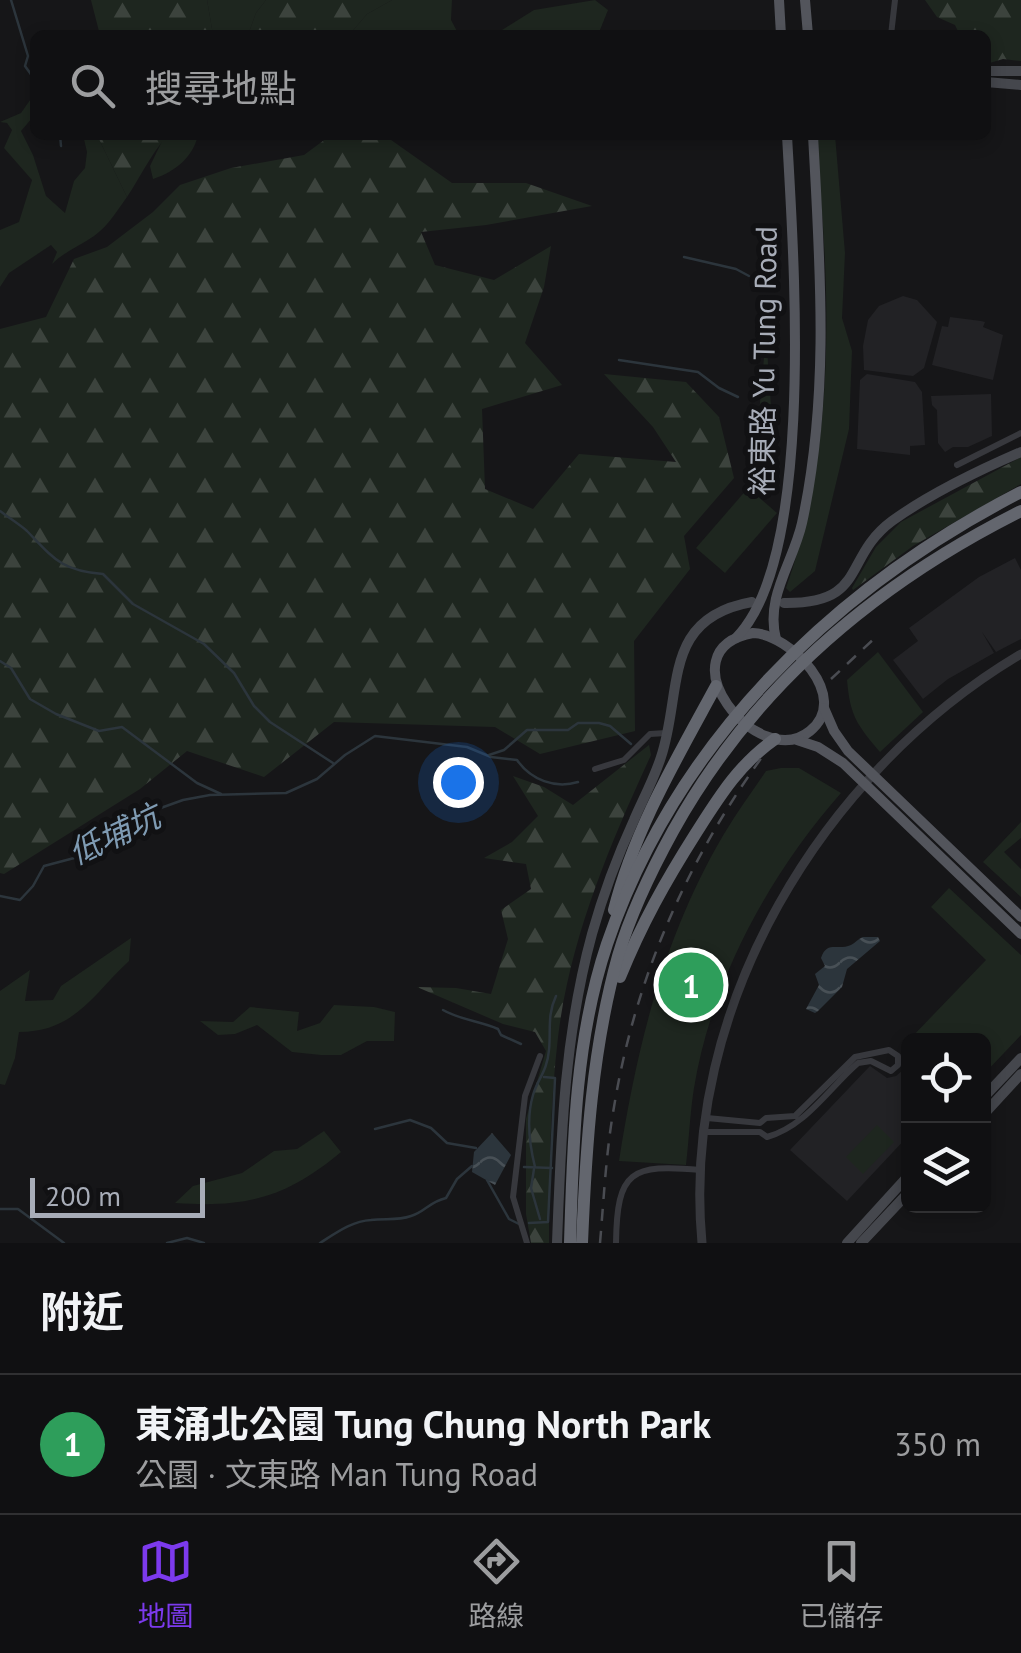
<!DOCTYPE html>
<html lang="zh-TW">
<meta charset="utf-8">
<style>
body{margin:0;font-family:"PT Sans","Noto Sans TC",sans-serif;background:#19191b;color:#f1f3f6}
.controls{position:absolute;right:30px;bottom:30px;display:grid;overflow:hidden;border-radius:15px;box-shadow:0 5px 15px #0003}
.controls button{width:90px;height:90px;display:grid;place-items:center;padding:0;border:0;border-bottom:2px solid #303032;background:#101012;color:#f1f3f6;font:50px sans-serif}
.scale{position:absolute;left:30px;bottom:25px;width:175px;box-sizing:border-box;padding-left:10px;border:5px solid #a8adb8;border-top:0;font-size:28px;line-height:35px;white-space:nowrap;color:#a8adb8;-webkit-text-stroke:8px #111113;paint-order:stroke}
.you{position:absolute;left:458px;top:782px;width:35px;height:35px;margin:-25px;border:8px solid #fff;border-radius:50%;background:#1a73e8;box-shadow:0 0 0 15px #1a73e833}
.badge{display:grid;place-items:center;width:65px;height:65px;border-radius:50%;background:#7c3aed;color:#fff;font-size:32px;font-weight:700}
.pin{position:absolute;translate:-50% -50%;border:5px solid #fff;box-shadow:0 2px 10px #0006}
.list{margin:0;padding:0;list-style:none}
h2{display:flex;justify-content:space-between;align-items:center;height:130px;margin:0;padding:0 40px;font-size:42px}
h2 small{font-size:32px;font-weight:400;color:#9c9d9f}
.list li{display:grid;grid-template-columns:65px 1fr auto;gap:30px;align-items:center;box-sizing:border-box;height:140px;padding:0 40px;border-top:2px solid #303032}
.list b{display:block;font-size:38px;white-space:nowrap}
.list p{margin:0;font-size:32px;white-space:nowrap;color:#9c9d9f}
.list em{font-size:32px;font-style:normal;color:#9c9d9f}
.icon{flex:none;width:55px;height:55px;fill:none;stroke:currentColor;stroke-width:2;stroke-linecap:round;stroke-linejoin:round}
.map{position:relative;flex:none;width:1021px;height:1243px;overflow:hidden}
.search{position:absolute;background:#101012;box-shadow:0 5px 15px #0003;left:30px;right:30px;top:30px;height:110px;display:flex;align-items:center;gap:25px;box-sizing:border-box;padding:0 35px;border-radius:15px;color:#9c9d9f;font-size:38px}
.sheet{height:270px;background:#101012}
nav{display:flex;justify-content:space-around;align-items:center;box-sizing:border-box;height:140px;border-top:2px solid #303032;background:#101012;font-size:28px;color:#9c9d9f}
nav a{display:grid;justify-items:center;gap:5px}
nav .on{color:#7c3aed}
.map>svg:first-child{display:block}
</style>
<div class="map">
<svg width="1021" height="1243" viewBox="0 0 1021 1243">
<defs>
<pattern id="forest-firs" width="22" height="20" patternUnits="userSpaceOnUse" patternTransform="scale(2.5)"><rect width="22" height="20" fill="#1e261f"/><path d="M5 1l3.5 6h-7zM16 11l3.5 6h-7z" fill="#3c433d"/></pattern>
<pattern id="water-waves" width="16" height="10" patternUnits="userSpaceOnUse" patternTransform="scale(2.5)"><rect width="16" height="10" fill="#2c353c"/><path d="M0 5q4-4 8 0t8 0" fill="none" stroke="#485056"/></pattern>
</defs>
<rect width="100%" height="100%" fill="#161618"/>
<!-- built -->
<g fill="#222225">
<polygon points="903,296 917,300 937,322 924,368 913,376 864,370 863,346 868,320 879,306"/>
<polygon points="950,317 981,321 985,322 983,327 1003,335 993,380 932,365 942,326 948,327"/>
<polygon points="867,374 915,382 922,392 925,445 910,446 910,455 857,449 860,380"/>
<polygon points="991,394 992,436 968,447 953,447 945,452 938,443 937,410 932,405 931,396"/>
<polygon points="1015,558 1021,570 1021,639 996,652 982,632 994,653 948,679 923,699 893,660 918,641 909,628 979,577"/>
<polygon points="870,1066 887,1078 896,1076 908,1066 908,1136 847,1201 790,1150"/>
</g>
<!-- green -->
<g fill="#1e261f">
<polygon points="207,0 266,0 256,13 248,35 213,35"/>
<polygon points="392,0 452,0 451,20 459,35 349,35 367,14"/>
<polygon points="595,0 608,10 598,35 494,35 534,10"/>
<path d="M35,93l-2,24 -12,14 12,24 13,41 19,17 9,-32 11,-13 2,-16 -4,-17h14l30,62c-10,14 -19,29 -33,39 -14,10 -29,15 -42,28l5,-12 -6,-7 -42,28 -9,14v-57l19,-8 13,-42 -28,-32 8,-18 -5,-7 -7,-1 21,-9z"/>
<path d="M169,135h29c-5,22 -23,37 -45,44l-3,-13 14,-29z"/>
<path d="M815,135h20l10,118 -3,65 10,33 -3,78 -34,142 -25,21 -4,-4c51,-143 45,-303 29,-453z"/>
<polygon points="748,488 777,513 725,573 696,548"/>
<path d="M878,652l45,60 -43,40c-23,-27 -30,-36 -33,-72z"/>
<path d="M781,768h18l42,25c-72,82 -129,186 -147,295 -4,25 -5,52 -8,77l-67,-4c18,-115 45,-226 105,-327 13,-22 28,-42 42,-63z"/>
<polygon points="1021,822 1021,838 1004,852 1021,869 1021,897 983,862"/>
<polygon points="949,888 1021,955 1021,1035 984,1074 984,1040 909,1040 986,960 931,907"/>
<path d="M131,938l-2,23c-36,33 -54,71 -110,71l-4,26 -10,27 -5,-1v-93l30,-21 -5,31 28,-1 8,-14z"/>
<polygon points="334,1005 374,1007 395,1012 394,1041 367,1041 341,1055 321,1055 292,1052 257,1025 235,1034 218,1035 200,1021 233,1022 250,1007 299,1012 297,1031 320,1023"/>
<polygon points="877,1125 894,1142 863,1174 846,1157"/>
<path d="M324,1131l17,21c-55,46 -95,56 -166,51l18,-17 49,-13 32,-22 23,-2z"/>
</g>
<!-- forest -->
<g fill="url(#forest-firs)">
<polygon points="91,0 207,0 213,35 100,35"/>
<polygon points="266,0 392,0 367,14 349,35 248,35 256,13"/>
<polygon points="925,0 1021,0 1021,61 1003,59 986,64 986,35 960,35 955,25 937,17"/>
<path d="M97,135h72c-13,10 -31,46 -42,62z"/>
<polygon points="331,135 384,135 452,183 526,183 592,206 486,225 421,232 435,265 494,280 551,246 544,287 525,343 562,385 482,409 485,489 533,509 579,454 676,462 653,427 604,374 686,382 719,417 734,478 684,536 690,569 634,641 635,731 540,754 495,727 334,722 264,777 187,751 140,789 4,874 0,873 0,329 46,317 74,259 107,247 153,212 180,185 231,168 304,155"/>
<polygon points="766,336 777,494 761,477 757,437"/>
<polygon points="1021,457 1021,484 913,546 853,590 852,588 876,547 901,522"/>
<path d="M649,745l2,10c-41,89 -81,183 -93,282 -8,68 -9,137 -9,206h-18l-5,-29v-95l20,-68 -11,-19 -32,-8 -86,-37 39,1 35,6 17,-55 -7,-29 30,-21 -5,-25 -42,-6 28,-16 26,-26 -25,-40 31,11 29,18z"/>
</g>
<!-- water -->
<g fill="url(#water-waves)">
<path d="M863,937h15l2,4 -33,28 -5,18 -24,24 -3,2 -9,-4 13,-24 -4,-11 10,-8 -4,-8c6,-18 17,-7 30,-13 4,-2 7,-6 12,-8z"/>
<polygon points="492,1133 511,1155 495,1185 472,1172 474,1152"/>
</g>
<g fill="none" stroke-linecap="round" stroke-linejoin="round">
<!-- stream -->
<g stroke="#2c353c" stroke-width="2.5">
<polyline points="11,0 28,56 25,66 35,80"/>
<polyline points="60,135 61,146"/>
<polyline points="684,257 736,269 749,276"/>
<polyline points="619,360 698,372 719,388 738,397"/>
<path d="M0,511c9,7 19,13 27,20 27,28 35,40 76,43l30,30 71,40 30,29 20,33 16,16 63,41"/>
<polyline points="0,661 11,668 30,699 56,714 99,731 122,727 197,783 221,794"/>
<polyline points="489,755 504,750 527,730 568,730 578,723 599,723 610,726 631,744"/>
<path d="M0,896l20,4 13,-14 11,-20 34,-9 28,-21 18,-3 9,-15 50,-18 27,-5 76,-2 31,-14 28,-24 30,-19 92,11 24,10 26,3c14,20 38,29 61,22"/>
<path d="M443,1010c18,10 36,11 55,19l3,6 20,9"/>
<polyline points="375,1129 410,1120 431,1128 447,1143 476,1148"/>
<polyline points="524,1167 552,1168"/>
<path d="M535,1167c-6,-24 -9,-48 -2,-72 5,-17 14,-23 16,-45 2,-20 -2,-35 7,-54"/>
<polyline points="534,1169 531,1188 540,1219"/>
<polyline points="487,1180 509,1219 519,1224"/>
<polyline points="0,1209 18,1209 64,1243"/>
<polyline points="529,1223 548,1222 555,1078 544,1077"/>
<polyline points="167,1243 187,1238 204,1243"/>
<path d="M320,1243c16,-10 32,-22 51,-23 14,-2 26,1 40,-4 14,-4 18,-14 35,-18l11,-19 15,-13"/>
</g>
<!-- minor -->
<g stroke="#37383d" stroke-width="6">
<polyline points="891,35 895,0"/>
<polyline points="957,465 1021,433"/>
<polyline points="595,769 624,760 650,734 666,733"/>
<path d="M705,1132h55l7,5c39,-11 61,-48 91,-74l13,-2 20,10 7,-6v-9l-9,-6 -34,7 -60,59 -29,2 -6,5 -53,-5"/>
<polyline points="527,1243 513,1197 525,1096 540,1056"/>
<path d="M616,1243c1,-73 15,-79 85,-73"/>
</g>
<!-- tertiary -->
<path stroke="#37383d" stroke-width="9" d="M702,1243c-22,-235 120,-471 319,-589"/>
<!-- secondary -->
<g stroke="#45474d" stroke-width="10">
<polyline points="986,71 1021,71"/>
<polyline points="986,82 1021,85"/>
<path d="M784,603c84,1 58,-45 108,-82 39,-28 85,-50 129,-69"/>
<polyline points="984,1097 1021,1058"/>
<polyline points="984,1114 1021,1074"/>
<path d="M557,1243c4,-105 7,-207 35,-309 11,-39 25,-77 42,-114 9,-21 20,-41 27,-63 22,-66 0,-139 91,-155"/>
<polyline points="847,1243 908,1176"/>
<polyline points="861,1243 908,1193"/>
</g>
<!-- primary -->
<g stroke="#53555c" stroke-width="10">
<polyline points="779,0 781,35"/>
<polyline points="805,0 808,35"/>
<path d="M753,633c37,1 99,64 57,98 -52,43 -149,-81 -57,-98z"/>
<path d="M736,638c81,-82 57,-389 51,-503"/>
<path d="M776,639c-11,-42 17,-76 26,-116 28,-129 18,-258 11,-388"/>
<polyline points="824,708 834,731 848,751 1021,917"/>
<polyline points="797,740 818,747 843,763 1021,934"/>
</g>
<!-- motorway -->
<g stroke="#63666e" stroke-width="12">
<path d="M614,910c20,-80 63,-152 102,-224"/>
<path d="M620,977c22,-54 45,-95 76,-144 23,-36 43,-69 79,-94"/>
<path d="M570,1243c3,-100 5,-204 37,-299 69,-203 227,-356 414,-452"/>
<path d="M582,1243c4,-96 10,-194 36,-287 13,-44 33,-85 55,-125 80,-144 202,-247 348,-320"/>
</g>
<!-- rail -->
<g stroke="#4a4c52" stroke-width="2.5" stroke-dasharray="12 10" stroke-linecap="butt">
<polyline points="831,679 877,636"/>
<path d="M600,1243c4,-46 6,-91 14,-136 21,-129 74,-249 151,-354"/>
</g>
</g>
<g text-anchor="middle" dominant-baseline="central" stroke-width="10" stroke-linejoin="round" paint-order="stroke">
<!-- street labels -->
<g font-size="30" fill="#a8adb8" stroke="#111113">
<text transform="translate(763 361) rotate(-89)">裕東路 Yu Tung Road</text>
</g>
<!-- water labels -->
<g font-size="32" font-style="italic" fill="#7f9bb3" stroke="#111113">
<text transform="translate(114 834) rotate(-25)">低埔坑</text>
</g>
</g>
</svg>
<div class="controls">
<button><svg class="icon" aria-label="locate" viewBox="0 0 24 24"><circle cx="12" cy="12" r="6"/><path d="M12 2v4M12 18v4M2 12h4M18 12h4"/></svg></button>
<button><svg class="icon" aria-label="layers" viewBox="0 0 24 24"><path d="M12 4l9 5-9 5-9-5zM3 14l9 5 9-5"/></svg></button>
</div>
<div class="scale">200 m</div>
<div class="you"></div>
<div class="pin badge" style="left:691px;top:985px;background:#2e9e5b">1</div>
<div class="search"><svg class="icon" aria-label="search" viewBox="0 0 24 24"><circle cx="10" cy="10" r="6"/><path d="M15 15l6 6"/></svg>搜尋地點</div>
</div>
<section class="sheet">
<h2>附近<small></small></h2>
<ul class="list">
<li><span class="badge" style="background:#2e9e5b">1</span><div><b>東涌北公園 Tung Chung North Park</b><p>公園 · 文東路 Man Tung Road</p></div><em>350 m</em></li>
</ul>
</section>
<nav>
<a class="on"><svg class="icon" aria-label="map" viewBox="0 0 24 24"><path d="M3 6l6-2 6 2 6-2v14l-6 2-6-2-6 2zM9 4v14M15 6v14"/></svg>地圖</a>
<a><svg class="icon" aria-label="directions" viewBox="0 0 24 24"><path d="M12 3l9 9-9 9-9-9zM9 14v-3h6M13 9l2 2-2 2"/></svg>路線</a>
<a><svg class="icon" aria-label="saved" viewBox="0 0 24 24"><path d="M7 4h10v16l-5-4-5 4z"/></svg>已儲存</a>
</nav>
